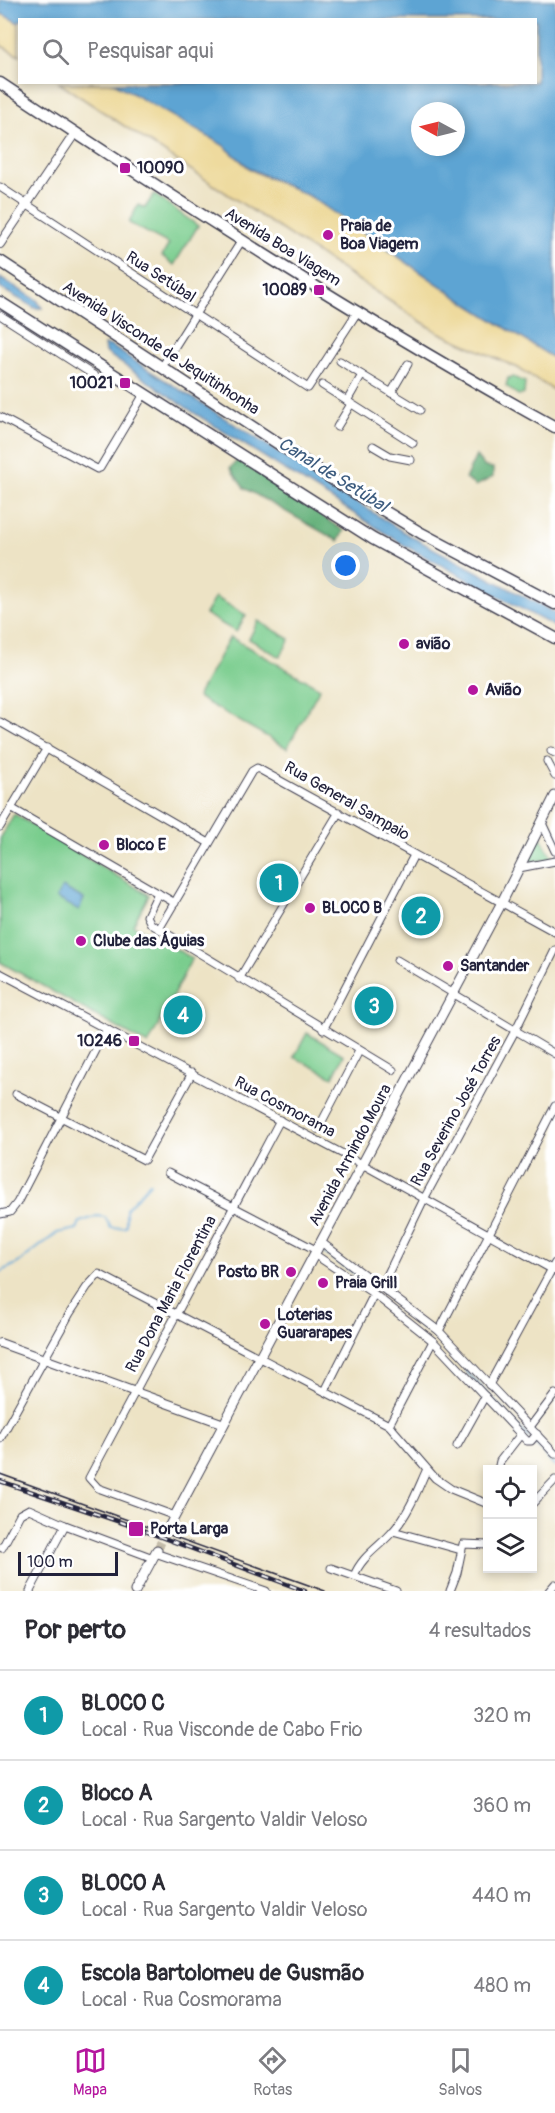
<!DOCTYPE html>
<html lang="pt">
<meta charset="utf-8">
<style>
body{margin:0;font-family:Pangolin,sans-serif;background:#f7f7f7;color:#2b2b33}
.controls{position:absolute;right:18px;bottom:18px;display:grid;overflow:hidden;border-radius:0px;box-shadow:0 3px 9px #0003}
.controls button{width:54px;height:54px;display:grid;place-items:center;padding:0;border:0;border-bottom:2px solid #e1e1e2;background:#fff;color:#2b2b33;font:30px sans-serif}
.compass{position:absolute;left:411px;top:102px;width:54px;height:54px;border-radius:50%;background:#fff;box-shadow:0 3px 9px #0003;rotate:277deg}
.scale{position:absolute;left:18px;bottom:15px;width:100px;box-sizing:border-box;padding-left:6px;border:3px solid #22223b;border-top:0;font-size:16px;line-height:21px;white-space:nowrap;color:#22223b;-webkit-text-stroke:4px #fff;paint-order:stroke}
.you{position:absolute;left:346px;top:566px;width:21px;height:21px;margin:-15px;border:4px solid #fff;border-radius:50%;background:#1a73e8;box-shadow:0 0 0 9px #1a73e833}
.badge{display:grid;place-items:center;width:39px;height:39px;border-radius:50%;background:#b5179e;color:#fff;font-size:20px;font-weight:700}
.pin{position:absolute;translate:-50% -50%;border:3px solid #fff;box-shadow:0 2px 6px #0006}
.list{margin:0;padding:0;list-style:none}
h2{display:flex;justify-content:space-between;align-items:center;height:78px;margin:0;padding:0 24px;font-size:26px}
h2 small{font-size:20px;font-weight:400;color:#7c7c81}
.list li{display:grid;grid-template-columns:39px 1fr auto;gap:18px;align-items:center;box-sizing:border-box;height:90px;padding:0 24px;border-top:2px solid #e1e1e2}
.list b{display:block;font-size:22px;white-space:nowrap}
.list p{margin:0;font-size:20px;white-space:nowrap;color:#7c7c81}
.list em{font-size:20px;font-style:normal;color:#7c7c81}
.icon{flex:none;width:33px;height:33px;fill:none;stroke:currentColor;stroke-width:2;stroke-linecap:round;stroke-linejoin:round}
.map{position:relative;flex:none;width:555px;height:1591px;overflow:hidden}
.search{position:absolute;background:#fff;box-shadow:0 3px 9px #0003;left:18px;right:18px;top:18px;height:66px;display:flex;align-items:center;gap:15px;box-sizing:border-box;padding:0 21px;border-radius:0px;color:#7c7c81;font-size:22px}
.sheet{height:438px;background:#fff}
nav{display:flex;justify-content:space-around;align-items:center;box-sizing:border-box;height:84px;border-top:2px solid #e1e1e2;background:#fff;font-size:16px;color:#7c7c81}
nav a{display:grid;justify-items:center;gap:3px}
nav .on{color:#b5179e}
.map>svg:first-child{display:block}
</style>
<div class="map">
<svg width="555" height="1591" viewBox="0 0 555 1591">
<rect width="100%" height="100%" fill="#fff"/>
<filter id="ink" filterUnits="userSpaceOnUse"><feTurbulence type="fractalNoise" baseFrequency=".0167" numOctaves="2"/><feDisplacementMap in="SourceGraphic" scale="12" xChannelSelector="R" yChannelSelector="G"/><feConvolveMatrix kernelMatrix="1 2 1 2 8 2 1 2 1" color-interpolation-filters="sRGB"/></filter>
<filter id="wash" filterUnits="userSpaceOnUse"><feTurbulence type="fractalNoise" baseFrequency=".008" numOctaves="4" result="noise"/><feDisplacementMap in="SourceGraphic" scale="24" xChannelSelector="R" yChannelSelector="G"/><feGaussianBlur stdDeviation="1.35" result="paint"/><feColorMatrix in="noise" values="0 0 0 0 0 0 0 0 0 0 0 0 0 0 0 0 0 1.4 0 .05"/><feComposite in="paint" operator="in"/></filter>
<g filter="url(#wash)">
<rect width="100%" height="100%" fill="#ede3c5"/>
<!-- green -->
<g fill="#7acd8e" stroke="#4e7864" stroke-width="1.5">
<polygon points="154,194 198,226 174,265 162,256 169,244 129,223 138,205 145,208"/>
<polygon points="513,377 525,382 524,394 518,395 506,386 508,378"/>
<polygon points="215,597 246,615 236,632 205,614"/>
<polygon points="258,621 290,639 280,657 249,639"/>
<polygon points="230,637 320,688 287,748 197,697"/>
<polygon points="14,814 149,895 133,925 192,958 148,1045 0,962 0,839"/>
<polygon points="540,836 553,859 527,862"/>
<polygon points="307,1033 344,1055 333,1077 294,1057"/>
</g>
<!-- forest -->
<g fill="#63b079" stroke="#42695a" stroke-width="1.5">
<polygon points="476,456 485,467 493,468 493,477 476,486 465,479"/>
<polygon points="238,460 344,531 338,541 244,488 230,468"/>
</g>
<!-- sand -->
<g fill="#eeda9e" stroke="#887e6c" stroke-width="1.5">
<polygon points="0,13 19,23 19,56 0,45"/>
<polygon points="59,83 114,83 142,98 223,145 251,170 311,197 460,299 555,359 555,391 518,368 438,332 417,319"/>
</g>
<!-- water -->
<g fill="#5da4d3" stroke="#406387" stroke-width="1.5" fill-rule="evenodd">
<path d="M0,0h555v359l-95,-60 -149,-102 -60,-28 -28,-24 -109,-62 422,-1v-62h-516l-1,3 -19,-10zM420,111h36v36h-36z"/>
<polygon points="0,278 37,300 42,308 35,308 0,288"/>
<polygon points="104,345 111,346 410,536 555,613 555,627 404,545 196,414 105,352"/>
<polygon points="62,887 84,899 79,910 56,898"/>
</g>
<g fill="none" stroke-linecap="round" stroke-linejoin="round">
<!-- stream -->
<g stroke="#5da4d3" stroke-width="2">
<polyline points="324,1253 382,1292"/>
<polyline points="0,1272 18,1263 57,1233 77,1229 80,1222 97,1216 105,1217 111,1228 126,1227 126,1209 150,1183"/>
<polyline points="394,1301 422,1328"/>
<polyline points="465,1370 529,1438"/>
<polyline points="533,1442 555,1466"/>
</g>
</g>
</g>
<g filter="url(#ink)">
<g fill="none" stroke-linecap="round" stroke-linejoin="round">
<!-- secondary-tunnel -->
<polyline stroke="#c4bca9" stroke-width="9" stroke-dasharray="9 4.5" stroke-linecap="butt" points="157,1550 169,1527"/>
<!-- minor casing -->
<g stroke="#403f50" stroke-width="9">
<g id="minor">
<polyline points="0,187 308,388 358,311"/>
<polyline points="0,315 95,376"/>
<polyline points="340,361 362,375 347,401"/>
<polyline points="162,367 242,240"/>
<polyline points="362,375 420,410"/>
<polyline points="322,385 413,443"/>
<polyline points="391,393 408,364"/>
<polyline points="0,417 97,469 100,468 144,394"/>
<polyline points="337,427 351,404"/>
<polyline points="373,446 390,456 411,460"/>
<polyline points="0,722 209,843"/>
<polyline points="551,751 555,753"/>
<polyline points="547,761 555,776"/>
<polyline points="11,808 175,903"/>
<polyline points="542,823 555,851"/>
<polyline points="0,827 47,748"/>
<polyline points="519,868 555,861"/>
<polyline points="158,893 147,916 151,924 393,1070"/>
<polyline points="159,929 252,771 257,768 555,932"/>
<polyline points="397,960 555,1054"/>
<polyline points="0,973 362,1164 555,1271"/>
<polyline points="239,979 339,812"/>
<polyline points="323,1030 414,855"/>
<polyline points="16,1094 144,1160 192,1073"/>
<polyline points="318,1129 359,1051"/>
<polyline points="168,1173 316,1250"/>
<polyline points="0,1214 10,1212 17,1203 107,1029"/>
<polyline points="321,1242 439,1331 555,1454"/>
<polyline points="314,1254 374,1294 433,1341 527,1441 531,1441 537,1434"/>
<polyline points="382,1286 424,1199 516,1029 555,950"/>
<polyline points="439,1331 555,1106"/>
<polyline points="489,1385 555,1263"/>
<polyline points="325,1391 374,1294"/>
<polyline points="389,1425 433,1341"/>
<polyline points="530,1427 555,1394"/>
<polyline points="0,1439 70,1313 87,1287 99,1274 389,1425 435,1478 451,1489 488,1504"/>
<polyline points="457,1446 485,1396"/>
<polyline points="498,1470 500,1461 521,1434"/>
<polyline points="532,1504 555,1480"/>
<polyline points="175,1516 98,1488 89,1478 280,1120"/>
<polyline points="393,1531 461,1550"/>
<polyline points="2,1548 20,1514 29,1509 65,1525 153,1558"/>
<polyline points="155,1553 266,1591"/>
<polyline points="331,1568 396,1591"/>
<path d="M354,1576c8,-21 27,-30 40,-46 15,-17 23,-39 32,-59"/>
<polyline points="30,1591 65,1525"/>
<polyline points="450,1591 457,1573 463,1544 488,1545"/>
<polyline points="549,1591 555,1584"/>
</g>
</g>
<!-- tertiary casing -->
<g stroke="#403f50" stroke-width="10">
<g id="tertiary">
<polyline points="0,244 75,133"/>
<polyline points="0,1343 224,1424"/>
</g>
</g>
<!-- secondary casing -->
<g stroke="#403f50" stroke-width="11">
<g id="secondary">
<polyline points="169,1527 501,904 555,796"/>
<polyline points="135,1591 157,1550"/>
</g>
</g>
<!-- primary casing -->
<g stroke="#403f50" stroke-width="13">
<g id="primary">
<path d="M0,83c181,120 365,239 555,344"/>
<polyline points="0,261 338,483 421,533 555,604"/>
<polyline points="0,302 373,539 555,638"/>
</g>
</g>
<!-- minor -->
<use href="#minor" stroke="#fff" stroke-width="7"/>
<!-- tertiary -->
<use href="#tertiary" stroke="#fff" stroke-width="8"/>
<!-- secondary -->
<use href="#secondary" stroke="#fff" stroke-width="9"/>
<!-- primary -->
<use href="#primary" stroke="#fff" stroke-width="10"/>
<!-- tram -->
<polyline stroke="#22223b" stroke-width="1.5" points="0,1474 325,1591"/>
<!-- rail casing -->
<g stroke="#22223b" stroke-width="4.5">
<polyline id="rail" points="0,1481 129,1525 305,1591"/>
</g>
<!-- rail -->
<use href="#rail" stroke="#fff" stroke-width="2" stroke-dasharray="7" stroke-linecap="butt"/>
</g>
</g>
<!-- markers -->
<g fill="#b5179e" stroke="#fff" stroke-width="2">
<rect x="119" y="162" width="12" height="12" rx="3"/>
<circle cx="328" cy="235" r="6"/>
<rect x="313" y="284" width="12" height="12" rx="3"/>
<rect x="119" y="377" width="12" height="12" rx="3"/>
<circle cx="404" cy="644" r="6"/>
<circle cx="473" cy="690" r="6"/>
<circle cx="104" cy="845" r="6"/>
<circle cx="310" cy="908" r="6"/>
<circle cx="81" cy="941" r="6"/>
<circle cx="448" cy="966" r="6"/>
<rect x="128" y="1035" width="12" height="12" rx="3"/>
<circle cx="291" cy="1272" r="6"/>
<circle cx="323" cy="1283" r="6"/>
<circle cx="265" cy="1324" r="6"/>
<rect x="128" y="1521" width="16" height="16" rx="3"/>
</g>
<g text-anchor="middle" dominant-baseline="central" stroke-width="6" stroke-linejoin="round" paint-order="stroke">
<!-- poi labels -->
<g font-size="16" font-weight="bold" fill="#22223b" stroke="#fff" text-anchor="start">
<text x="137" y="168">10090</text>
<text x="340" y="226">Praia de<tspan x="340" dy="18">Boa Viagem</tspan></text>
<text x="307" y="290" text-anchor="end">10089</text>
<text x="113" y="383" text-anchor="end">10021</text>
<text x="416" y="644">avião</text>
<text x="485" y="690">Avião</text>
<text x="116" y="845">Bloco E</text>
<text x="322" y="908">BLOCO B</text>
<text x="93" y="941">Clube das Águias</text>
<text x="460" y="966">Santander</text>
<text x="122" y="1041" text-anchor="end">10246</text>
<text x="279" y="1272" text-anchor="end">Posto BR</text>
<text x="335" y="1283">Praia Grill</text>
<text x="277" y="1315">Loterias<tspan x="277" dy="18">Guararapes</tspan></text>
<text x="150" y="1529">Porta Larga</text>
</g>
<!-- street labels -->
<g font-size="16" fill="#22223b" stroke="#fff">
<text transform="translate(283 247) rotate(32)">Avenida Boa Viagem</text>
<text transform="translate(161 277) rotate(33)">Rua Setúbal</text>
<text transform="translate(161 348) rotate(33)">Avenida Visconde de Jequitinhonha</text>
<text transform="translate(347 801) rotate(30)">Rua General Sampaio</text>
<text transform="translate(285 1107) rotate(28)">Rua Cosmorama</text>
<text transform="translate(456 1111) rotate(-61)">Rua Severino José Torres</text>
<text transform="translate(350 1155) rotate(-62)">Avenida Armindo Moura</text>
<text transform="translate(171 1294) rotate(-62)">Rua Dona Maria Florentina</text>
</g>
<!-- water labels -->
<g font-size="18" font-style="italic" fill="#3d5c7f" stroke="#fff">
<text transform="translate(333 475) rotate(32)">Canal de Setúbal</text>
</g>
</g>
</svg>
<div class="controls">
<button><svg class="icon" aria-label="locate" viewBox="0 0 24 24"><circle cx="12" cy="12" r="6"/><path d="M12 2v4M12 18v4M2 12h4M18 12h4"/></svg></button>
<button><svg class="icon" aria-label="layers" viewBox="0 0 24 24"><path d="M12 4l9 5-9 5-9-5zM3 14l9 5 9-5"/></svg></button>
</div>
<svg class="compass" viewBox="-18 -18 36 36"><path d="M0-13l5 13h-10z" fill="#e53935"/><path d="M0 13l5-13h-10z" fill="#7c7c81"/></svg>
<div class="scale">100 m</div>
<div class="you"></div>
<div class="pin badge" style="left:279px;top:883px;background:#0f9aa8">1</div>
<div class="pin badge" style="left:421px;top:916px;background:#0f9aa8">2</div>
<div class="pin badge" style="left:374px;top:1006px;background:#0f9aa8">3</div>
<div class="pin badge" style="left:183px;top:1015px;background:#0f9aa8">4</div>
<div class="search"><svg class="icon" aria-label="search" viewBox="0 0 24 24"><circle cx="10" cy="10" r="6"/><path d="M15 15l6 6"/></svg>Pesquisar aqui</div>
</div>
<section class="sheet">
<h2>Por perto<small>4 resultados</small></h2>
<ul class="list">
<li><span class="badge" style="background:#0f9aa8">1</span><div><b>BLOCO C</b><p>Local · Rua Visconde de Cabo Frio</p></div><em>320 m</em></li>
<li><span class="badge" style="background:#0f9aa8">2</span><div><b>Bloco A</b><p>Local · Rua Sargento Valdir Veloso</p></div><em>360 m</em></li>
<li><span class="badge" style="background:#0f9aa8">3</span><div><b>BLOCO A</b><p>Local · Rua Sargento Valdir Veloso</p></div><em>440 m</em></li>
<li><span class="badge" style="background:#0f9aa8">4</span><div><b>Escola Bartolomeu de Gusmão</b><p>Local · Rua Cosmorama</p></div><em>480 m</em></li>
</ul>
</section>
<nav>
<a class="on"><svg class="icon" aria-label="map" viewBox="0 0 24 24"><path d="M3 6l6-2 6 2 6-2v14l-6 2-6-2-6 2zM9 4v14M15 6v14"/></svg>Mapa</a>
<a><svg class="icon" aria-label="directions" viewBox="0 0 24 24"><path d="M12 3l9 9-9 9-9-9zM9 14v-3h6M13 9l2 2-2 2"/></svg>Rotas</a>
<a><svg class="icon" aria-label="saved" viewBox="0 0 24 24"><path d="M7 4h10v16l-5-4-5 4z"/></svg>Salvos</a>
</nav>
